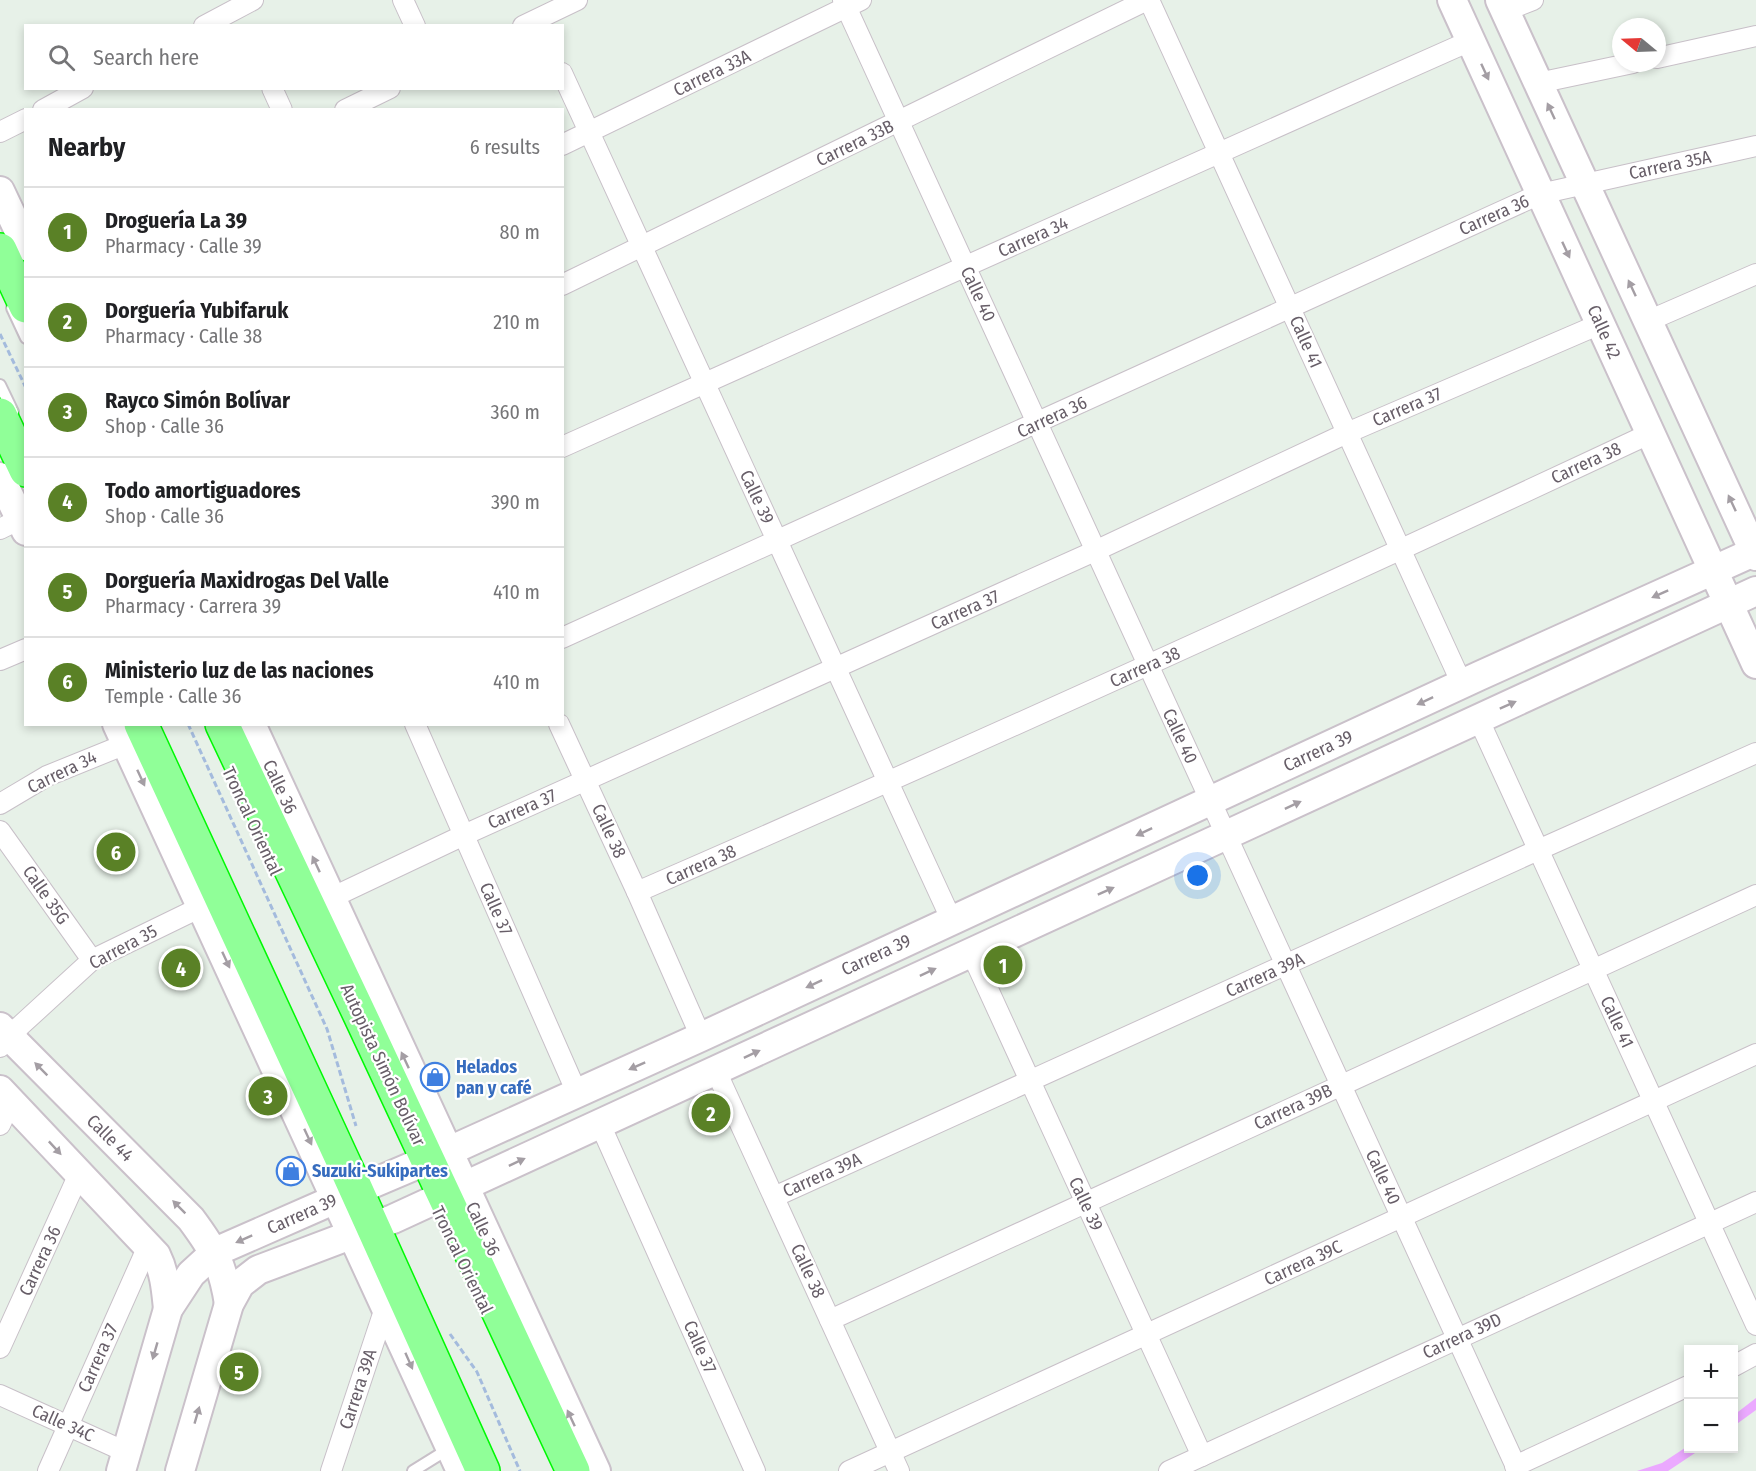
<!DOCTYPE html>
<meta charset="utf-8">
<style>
body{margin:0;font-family:"Fira Sans Condensed",sans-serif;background:#f6f6f6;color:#202124}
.controls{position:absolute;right:18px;bottom:18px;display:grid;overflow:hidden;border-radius:0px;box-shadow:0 3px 9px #0003}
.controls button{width:54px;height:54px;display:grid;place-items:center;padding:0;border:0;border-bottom:2px solid #e0e0e0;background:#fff;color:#202124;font:30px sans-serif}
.compass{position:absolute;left:1612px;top:18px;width:54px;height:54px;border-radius:50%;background:#fff;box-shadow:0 3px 9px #0003;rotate:289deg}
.you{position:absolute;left:1198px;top:876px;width:21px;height:21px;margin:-15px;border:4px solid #fff;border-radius:50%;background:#1a73e8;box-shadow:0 0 0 9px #1a73e833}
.badge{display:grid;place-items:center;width:39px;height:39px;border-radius:50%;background:#5a8126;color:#fff;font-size:20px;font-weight:700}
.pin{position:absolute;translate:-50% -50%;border:3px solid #fff;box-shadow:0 2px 6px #0006}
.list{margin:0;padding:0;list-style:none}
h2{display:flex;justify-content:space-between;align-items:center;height:78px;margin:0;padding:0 24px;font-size:26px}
h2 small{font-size:20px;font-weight:400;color:#757577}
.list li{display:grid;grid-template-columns:39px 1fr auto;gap:18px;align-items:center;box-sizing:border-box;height:90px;padding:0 24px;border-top:2px solid #e0e0e0}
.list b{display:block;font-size:22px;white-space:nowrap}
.list p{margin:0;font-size:20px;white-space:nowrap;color:#757577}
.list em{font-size:20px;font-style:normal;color:#757577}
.icon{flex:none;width:33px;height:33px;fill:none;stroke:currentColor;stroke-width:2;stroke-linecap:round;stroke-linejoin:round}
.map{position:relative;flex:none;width:1756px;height:1471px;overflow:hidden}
.search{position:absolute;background:#fff;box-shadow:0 3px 9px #0003;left:24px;top:24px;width:540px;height:66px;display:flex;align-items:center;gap:15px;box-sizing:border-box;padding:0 21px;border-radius:0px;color:#757577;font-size:22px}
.panel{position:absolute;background:#fff;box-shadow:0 3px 9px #0003;left:24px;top:108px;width:540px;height:618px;border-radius:0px}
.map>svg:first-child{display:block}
</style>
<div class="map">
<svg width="1756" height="1471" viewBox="0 0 1756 1471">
<rect width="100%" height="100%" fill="#e7f1e8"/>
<!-- water -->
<g fill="#eba9ff">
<polygon points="1756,1398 1756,1410 1734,1426 1734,1415"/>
<polygon points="1688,1446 1688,1448 1701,1449 1668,1471 1637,1471 1662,1463"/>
</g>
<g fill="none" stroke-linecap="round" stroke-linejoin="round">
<!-- lane casing -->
<g stroke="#c8c0c8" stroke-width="14">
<g id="lane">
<polyline points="12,308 26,338"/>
<polyline points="0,385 13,412"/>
<polyline points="413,1471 450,1448"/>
</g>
</g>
<!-- street casing -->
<g stroke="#c8c0c8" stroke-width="22">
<g id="street">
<polyline points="403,0 415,26"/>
<polyline points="843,0 1518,1471"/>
<polyline points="1149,0 1462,684"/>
<polyline points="1505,11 1533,0"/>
<polyline points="204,26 253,0"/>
<polyline points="523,26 577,0"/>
<polyline points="1657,58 1756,36"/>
<polyline points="562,73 952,921"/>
<polyline points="1538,83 1633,63"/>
<polyline points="272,88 282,110"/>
<polyline points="43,110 83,88"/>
<polyline points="345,110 390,88"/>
<polyline points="0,132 26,119"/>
<polyline points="562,145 861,0"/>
<polyline points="562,285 1147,0"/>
<polyline points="1648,321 1756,274"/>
<path d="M562,447c304,-134 605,-272 908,-406"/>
<polyline points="0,529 20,519"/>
<polyline points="562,638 1540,194 1756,146"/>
<polyline points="0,660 26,649"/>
<polyline points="1478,718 1756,1325"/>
<polyline points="415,724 577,1093"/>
<polyline points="559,724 637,892 701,1037"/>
<polyline points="0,804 47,776 126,744"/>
<polyline points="0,831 92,960"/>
<path d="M637,892c340,-148 677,-301 1012,-458"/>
<polyline points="331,898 464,835 1095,551 1347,433 1600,324"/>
<polyline points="971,952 1202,1456"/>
<polyline points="0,1047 20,1026 92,960 201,907"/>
<polyline points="716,1071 899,1471"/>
<polyline points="600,1124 755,1471"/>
<polyline points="0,1125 11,1101"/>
<polyline points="774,1197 1538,850 1756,753"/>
<polyline points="830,1320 1756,895"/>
<polyline points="0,1348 79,1174"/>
<polyline points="1734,1366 1756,1354"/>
<polyline points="0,1395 126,1452"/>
<polyline points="1515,1466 1688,1386"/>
<polyline points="48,1471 148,1246"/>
<polyline points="331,1471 385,1308"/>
<polyline points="849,1471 1756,1054"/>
<polyline points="1169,1471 1756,1202"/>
</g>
</g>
<!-- secondary casing -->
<g stroke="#cac1ca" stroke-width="32">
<g id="secondary">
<polyline points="1452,0 1756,664"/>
<polyline points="1500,0 1756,556"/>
<polyline points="0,191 26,246"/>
<polyline points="0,477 26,531"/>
<polyline points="117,724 461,1471"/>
<polyline points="251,724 596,1471"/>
<path d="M0,1027l191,192c23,31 32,46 38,85"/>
<path d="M0,1090l156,165c9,18 10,35 12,54"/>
<polyline points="121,1471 168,1309 191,1274 215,1252 322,1205 458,1147 701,1037 1479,676 1756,551"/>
<polyline points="180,1471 229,1304 240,1284 258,1270 393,1219 1756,591"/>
</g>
</g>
<!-- highway casing -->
<g stroke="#00f804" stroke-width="36">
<g id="highway">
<polyline points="0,250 26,306"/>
<polyline points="0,415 26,470"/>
<polyline points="141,724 349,1174 483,1471"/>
<polyline points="222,724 360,1015 573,1471"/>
</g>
</g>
<!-- path -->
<g stroke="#a4bbdd" stroke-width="3" stroke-dasharray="6 3" stroke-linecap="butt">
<polyline points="0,334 26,388"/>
<polyline points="188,724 327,1029 356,1126"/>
<polyline points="450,1334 477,1372 520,1471"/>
</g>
<!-- lane -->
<use href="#lane" stroke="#fff" stroke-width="10"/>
<!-- street -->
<use href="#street" stroke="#fff" stroke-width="20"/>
<!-- secondary -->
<use href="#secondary" stroke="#fff" stroke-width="28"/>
<!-- highway -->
<use href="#highway" stroke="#90ff98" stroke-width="33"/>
</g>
<!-- one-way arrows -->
<defs><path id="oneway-solid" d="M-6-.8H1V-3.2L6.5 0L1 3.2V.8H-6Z" transform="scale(1.5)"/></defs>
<g fill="#a49ea4">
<use href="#oneway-solid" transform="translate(1485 72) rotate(65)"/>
<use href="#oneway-solid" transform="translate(1551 111) rotate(-115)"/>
<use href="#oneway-solid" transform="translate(1566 250) rotate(65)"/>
<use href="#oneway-solid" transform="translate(1632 288) rotate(-115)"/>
<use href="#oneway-solid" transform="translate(1732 503) rotate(-115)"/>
<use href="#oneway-solid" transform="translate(1660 594) rotate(156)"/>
<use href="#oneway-solid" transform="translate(1425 701) rotate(155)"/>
<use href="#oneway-solid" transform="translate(1508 705) rotate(-24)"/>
<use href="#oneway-solid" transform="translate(141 778) rotate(65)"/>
<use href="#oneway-solid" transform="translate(1293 805) rotate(-25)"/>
<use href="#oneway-solid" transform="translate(1144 832) rotate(155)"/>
<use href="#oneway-solid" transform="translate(316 864) rotate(-115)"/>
<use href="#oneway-solid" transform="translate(1106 891) rotate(-24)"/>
<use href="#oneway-solid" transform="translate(226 960) rotate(65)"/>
<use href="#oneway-solid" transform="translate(928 972) rotate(-25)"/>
<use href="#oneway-solid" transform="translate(814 984) rotate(155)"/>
<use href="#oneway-solid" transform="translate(752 1054) rotate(-25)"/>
<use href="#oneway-solid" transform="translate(405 1060) rotate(-115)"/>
<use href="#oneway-solid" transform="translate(637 1066) rotate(156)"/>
<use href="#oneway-solid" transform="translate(41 1069) rotate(-135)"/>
<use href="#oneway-solid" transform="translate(308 1137) rotate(65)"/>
<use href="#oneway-solid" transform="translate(55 1148) rotate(47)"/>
<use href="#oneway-solid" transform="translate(517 1162) rotate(-25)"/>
<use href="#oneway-solid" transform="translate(179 1207) rotate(-135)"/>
<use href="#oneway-solid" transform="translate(244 1239) rotate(156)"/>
<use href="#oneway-solid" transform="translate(155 1351) rotate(106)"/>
<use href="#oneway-solid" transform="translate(409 1361) rotate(66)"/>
<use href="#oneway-solid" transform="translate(197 1415) rotate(-74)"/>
<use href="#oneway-solid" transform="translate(571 1418) rotate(-115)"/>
</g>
<!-- icons -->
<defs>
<g id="shop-ring" transform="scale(1.5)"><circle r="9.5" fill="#fff" stroke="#3f7fe0" stroke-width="1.5"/><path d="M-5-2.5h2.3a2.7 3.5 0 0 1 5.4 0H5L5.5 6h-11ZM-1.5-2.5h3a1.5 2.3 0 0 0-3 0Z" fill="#3f7fe0"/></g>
</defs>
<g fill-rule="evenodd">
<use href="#shop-ring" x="435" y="1077"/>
<use href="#shop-ring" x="291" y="1171"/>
</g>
<g text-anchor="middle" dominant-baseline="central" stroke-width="4.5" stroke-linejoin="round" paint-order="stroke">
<!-- street labels -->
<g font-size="18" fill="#675e68" stroke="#fff">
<text transform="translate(712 73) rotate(-26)">Carrera 33A</text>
<text transform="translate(855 143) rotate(-26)">Carrera 33B</text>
<text transform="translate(1670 165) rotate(-12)">Carrera 35A</text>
<text transform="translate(1494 215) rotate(-24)">Carrera 36</text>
<text transform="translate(1033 237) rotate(-24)">Carrera 34</text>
<text transform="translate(978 294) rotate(65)">Calle 40</text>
<text transform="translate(1604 332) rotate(66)">Calle 42</text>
<text transform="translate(1306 342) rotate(66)">Calle 41</text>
<text transform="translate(1407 407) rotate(-23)">Carrera 37</text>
<text transform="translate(1052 417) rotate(-25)">Carrera 36</text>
<text transform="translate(1586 463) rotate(-25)">Carrera 38</text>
<text transform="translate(757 497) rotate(65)">Calle 39</text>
<text transform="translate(965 610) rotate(-24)">Carrera 37</text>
<text transform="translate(1145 667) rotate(-24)">Carrera 38</text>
<text transform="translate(1180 736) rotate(65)">Calle 40</text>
<text transform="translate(1318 751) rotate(-25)">Carrera 39</text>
<text transform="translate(62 772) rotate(-26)">Carrera 34</text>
<text transform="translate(280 787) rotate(65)">Calle 36</text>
<text transform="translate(522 809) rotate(-24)">Carrera 37</text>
<text transform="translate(252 821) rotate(65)">Troncal Oriental</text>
<text transform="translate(609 831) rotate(65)">Calle 38</text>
<text transform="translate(701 865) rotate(-24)">Carrera 38</text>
<text transform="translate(46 895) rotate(55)">Calle 35G</text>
<text transform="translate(496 909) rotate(66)">Calle 37</text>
<text transform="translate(123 947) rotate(-28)">Carrera 35</text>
<text transform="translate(876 955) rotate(-25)">Carrera 39</text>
<text transform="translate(1265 975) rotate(-24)">Carrera 39A</text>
<text transform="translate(1617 1022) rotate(65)">Calle 41</text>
<text transform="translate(383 1065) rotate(65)">Autopista Simón Bolívar</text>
<text transform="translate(1293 1107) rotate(-25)">Carrera 39B</text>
<text transform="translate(110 1138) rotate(45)">Calle 44</text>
<text transform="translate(822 1175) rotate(-24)">Carrera 39A</text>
<text transform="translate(1383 1177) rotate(65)">Calle 40</text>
<text transform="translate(1086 1204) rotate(65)">Calle 39</text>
<text transform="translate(302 1214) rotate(-24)">Carrera 39</text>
<text transform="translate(483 1229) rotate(65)">Calle 36</text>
<text transform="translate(462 1260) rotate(64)">Troncal Oriental</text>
<text transform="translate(40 1261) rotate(-65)">Carrera 36</text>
<text transform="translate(1303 1263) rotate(-25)">Carrera 39C</text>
<text transform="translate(808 1271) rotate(65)">Calle 38</text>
<text transform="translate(1462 1336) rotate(-25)">Carrera 39D</text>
<text transform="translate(700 1347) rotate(66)">Calle 37</text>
<text transform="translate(98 1358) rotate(-66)">Carrera 37</text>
<text transform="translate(358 1389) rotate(-72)">Carrera 39A</text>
<text transform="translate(63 1423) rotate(24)">Calle 34C</text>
</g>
<!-- shop labels -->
<g font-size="18" font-weight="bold" fill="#366cbe" stroke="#fff" text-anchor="start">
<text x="456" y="1067">Helados<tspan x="456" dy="21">pan y café</tspan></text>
<text x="312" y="1171">Suzuki-Sukipartes</text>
</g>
</g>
</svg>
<div class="controls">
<button>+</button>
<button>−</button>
</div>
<svg class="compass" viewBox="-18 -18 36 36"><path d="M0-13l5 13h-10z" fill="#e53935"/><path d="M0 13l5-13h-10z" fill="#757577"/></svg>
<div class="you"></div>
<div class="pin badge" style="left:1003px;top:965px">1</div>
<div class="pin badge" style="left:711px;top:1113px">2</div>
<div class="pin badge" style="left:268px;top:1096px">3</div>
<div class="pin badge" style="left:181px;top:968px">4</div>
<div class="pin badge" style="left:239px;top:1372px">5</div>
<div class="pin badge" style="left:116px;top:852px">6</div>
<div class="search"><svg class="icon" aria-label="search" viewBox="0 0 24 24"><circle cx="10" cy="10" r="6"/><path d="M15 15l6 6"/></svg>Search here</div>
<section class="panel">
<h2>Nearby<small>6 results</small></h2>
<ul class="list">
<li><span class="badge">1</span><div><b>Droguería La 39</b><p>Pharmacy · Calle 39</p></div><em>80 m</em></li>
<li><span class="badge">2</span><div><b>Dorguería Yubifaruk</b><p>Pharmacy · Calle 38</p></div><em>210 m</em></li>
<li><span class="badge">3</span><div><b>Rayco Simón Bolívar</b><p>Shop · Calle 36</p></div><em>360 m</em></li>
<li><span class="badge">4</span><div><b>Todo amortiguadores</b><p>Shop · Calle 36</p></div><em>390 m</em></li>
<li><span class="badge">5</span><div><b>Dorguería Maxidrogas Del Valle</b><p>Pharmacy · Carrera 39</p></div><em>410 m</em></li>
<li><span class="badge">6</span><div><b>Ministerio luz de las naciones</b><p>Temple · Calle 36</p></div><em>410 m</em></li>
</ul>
</section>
</div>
